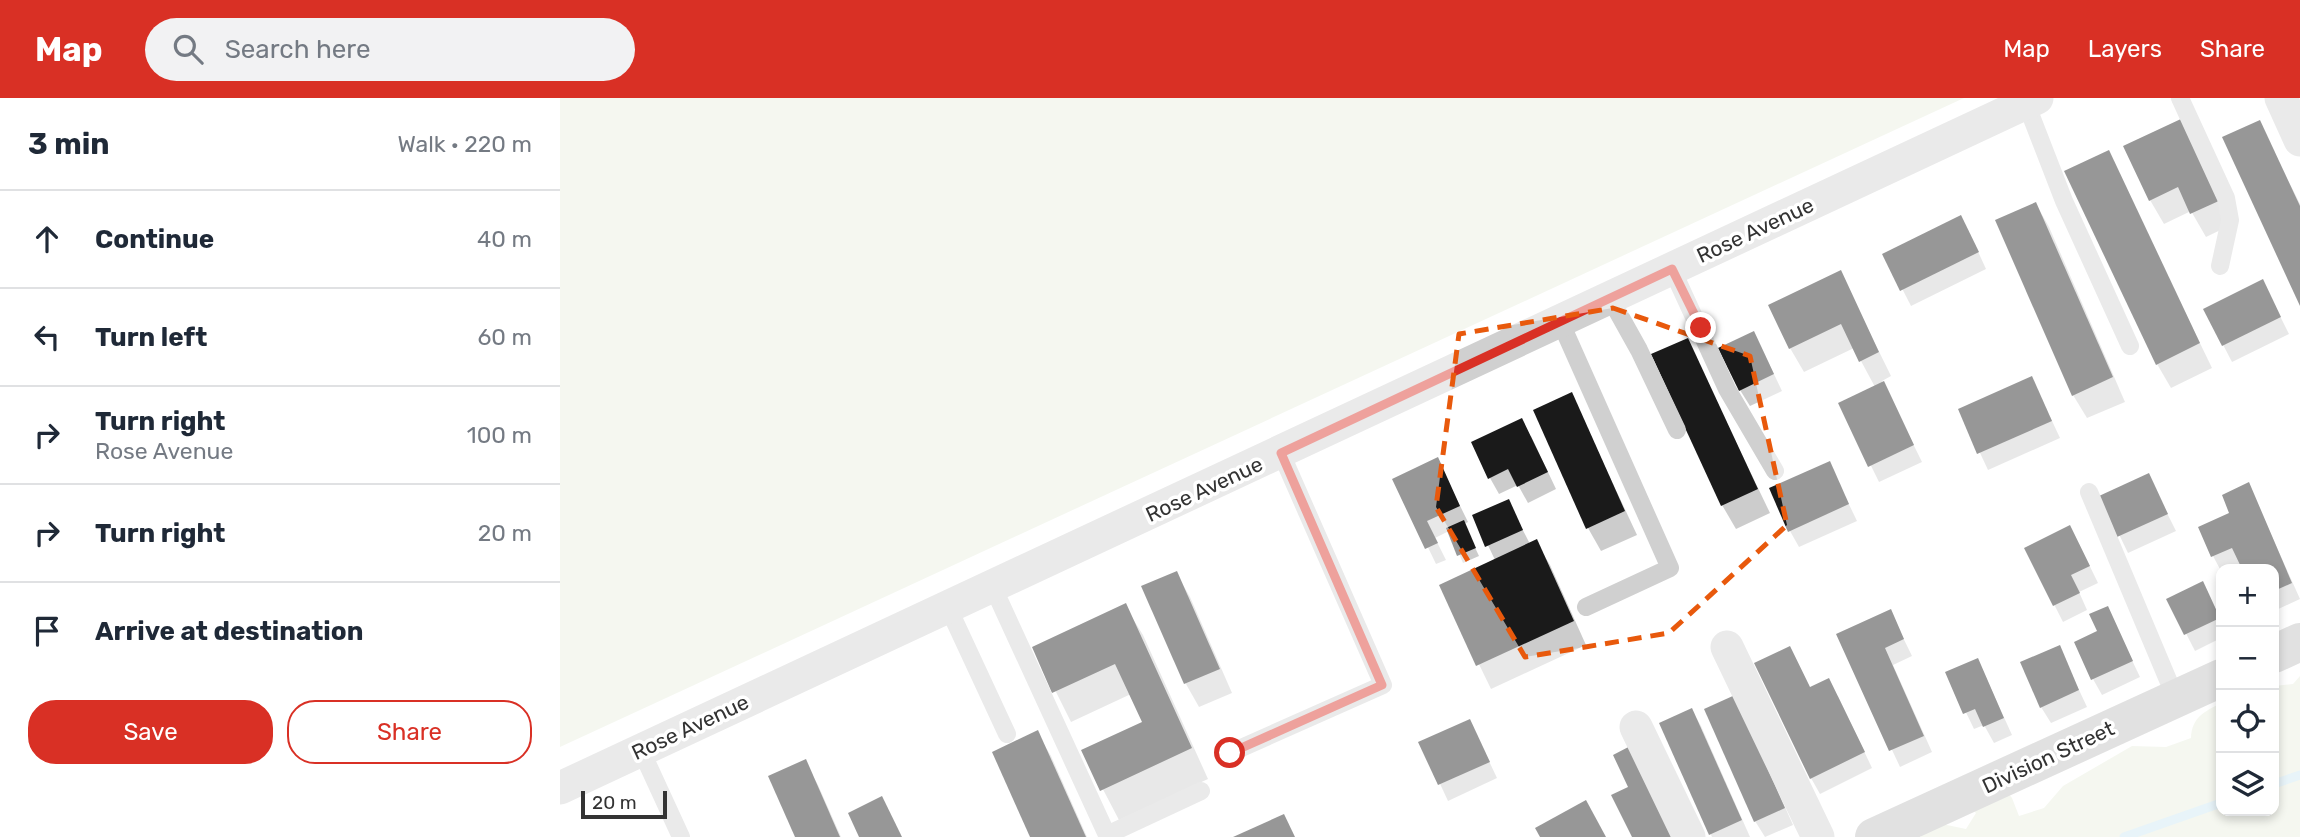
<!DOCTYPE html>
<meta charset="utf-8">
<style>
body{margin:0;font-family:Rubik,sans-serif;background:#f2f2f3;color:#1f2937}
.controls{position:absolute;right:21px;bottom:21px;display:grid;overflow:hidden;border-radius:14px;box-shadow:0 4px 10px #0003}
.controls button{width:63px;height:63px;display:grid;place-items:center;padding:0;border:0;border-bottom:2px solid #e0e1e3;background:#fff;color:#1f2937;font:35px sans-serif}
.scale{position:absolute;left:21px;bottom:18px;width:86px;box-sizing:border-box;padding-left:7px;border:4px solid #333;border-top:0;font-size:19px;line-height:24px;white-space:nowrap;color:#333;-webkit-text-stroke:5px #fff;paint-order:stroke}
.stop{position:absolute;width:21px;height:21px;margin:-16px;border:5px solid #d93025;border-radius:50%;background:#fff}
.stop.end{background:#d93025;border-color:#fff;box-shadow:0 2px 7px #0008}
.list{margin:0;padding:0;list-style:none}
h2{display:flex;justify-content:space-between;align-items:center;height:91px;margin:0;padding:0 28px;font-size:30px}
h2 small{font-size:23px;font-weight:400;color:#747a83}
.list li{display:grid;grid-template-columns:46px 1fr auto;gap:21px;align-items:center;box-sizing:border-box;height:98px;padding:0 28px;border-top:2px solid #e0e1e3}
.list b{display:block;font-size:26px;white-space:nowrap}
.list p{margin:0;font-size:23px;white-space:nowrap;color:#747a83}
.list em{font-size:23px;font-style:normal;color:#747a83}
.actions{display:flex;gap:14px;padding:21px 28px}
.actions a{flex:1;padding:16px 0;border:2px solid #d93025;border-radius:28px;text-align:center;font-size:24px;color:#d93025}
.actions .main{background:#d93025;color:#fff}
.icon{flex:none;width:38px;height:38px;fill:none;stroke:currentColor;stroke-width:2;stroke-linecap:round;stroke-linejoin:round}
.map{position:relative;flex:none;width:1740px;height:739px;overflow:hidden}
header{display:flex;align-items:center;gap:42px;box-sizing:border-box;height:98px;padding:0 35px;background:#d93025;color:#fff}
header strong{font-size:33px}
nav{display:flex;gap:38px;margin-inline-start:auto;font-size:24px}
.search{width:490px;height:63px;background:#f2f2f3;display:flex;align-items:center;gap:18px;box-sizing:border-box;padding:0 24px;border-radius:38px;color:#747a83;font-size:26px}
main{display:flex}
aside{flex:1;background:#fff}
.map>svg:first-child{display:block}
</style>
<header>
<strong>Map</strong>
<div class="search"><svg class="icon" aria-label="search" viewBox="0 0 24 24"><circle cx="10" cy="10" r="6"/><path d="M15 15l6 6"/></svg>Search here</div>
<nav><a>Map</a><a>Layers</a><a>Share</a></nav>
</header>
<main>
<aside>
<h2>3 min<small>Walk · 220 m</small></h2>
<ul class="list">
<li><svg class="icon" aria-label="ahead" viewBox="0 0 24 24"><path d="M12 20V5M6 11l6-6 6 6"/></svg><div><b>Continue</b></div><em>40 m</em></li>
<li><svg class="icon" aria-label="left" viewBox="0 0 24 24"><path d="M17 20v-9H6M10 6l-5 5 5 5"/></svg><div><b>Turn left</b></div><em>60 m</em></li>
<li><svg class="icon" aria-label="right" viewBox="0 0 24 24"><path d="M7 20v-9h11M14 6l5 5-5 5"/></svg><div><b>Turn right</b><p>Rose Avenue</p></div><em>100 m</em></li>
<li><svg class="icon" aria-label="right" viewBox="0 0 24 24"><path d="M7 20v-9h11M14 6l5 5-5 5"/></svg><div><b>Turn right</b></div><em>20 m</em></li>
<li><svg class="icon" aria-label="arrive" viewBox="0 0 24 24"><path d="M6 21V4h12l-3 4 3 4H6"/></svg><div><b>Arrive at destination</b></div></li>
</ul>
<div class="actions"><a class="main">Save</a><a>Share</a></div>
</aside>
<div class="map">
<svg width="1740" height="739" viewBox="0 0 1740 739">
<rect width="100%" height="100%" fill="#fff"/>
<!-- green -->
<g fill="#e8eede">
<polygon points="0,0 1404,0 0,649"/>
<path d="M1740,578v161h-379l2,-17 43,9 10,-16 -15,-14 40,-14 11,13 7,18 25,-8 19,-22 69,-40 34,1 25,-9c1,-21 13,-26 30,-35v108h53v-125l19,-2z"/>
</g>
<!-- shadow -->
<g fill="#0003">
<polygon points="1622,22 1673,126 1646,139 1631,113 1604,126 1590,102"/>
<polygon points="1699,24 1740,106 1740,204"/>
<polygon points="1548,55 1652,270 1611,290 1597,266"/>
<polygon points="1476,106 1489,129 1565,304 1527,320 1513,297"/>
<polygon points="1410,136 1426,171 1351,208 1325,157"/>
<polygon points="1280,174 1331,278 1322,283 1362,364 1319,384 1280,305 1315,289 1294,250 1244,274 1230,250"/>
<polygon points="1711,200 1729,236 1672,264 1645,212"/>
<polygon points="1127,242 1210,415 1176,431 1162,407"/>
<polygon points="1202,251 1222,293 1190,308 1180,292"/>
<polygon points="1472,280 1500,340 1428,372 1400,312"/>
<polygon points="1011,296 1077,437 1041,453 1028,430"/>
<polygon points="971,338 996,391 968,405 958,387 939,396 930,380"/>
<polygon points="877,361 908,424 904,426 919,458 903,465 889,433 875,440 886,462 876,466 835,381"/>
<polygon points="1269,365 1297,423 1239,449 1230,433"/>
<polygon points="1588,377 1616,433 1568,455 1541,399"/>
<polygon points="1689,387 1740,501 1714,513 1714,471 1683,471 1681,466 1661,473 1653,458"/>
<polygon points="948,403 970,446 976,444 990,467 1026,547 931,591 881,488 935,462 914,418"/>
<polygon points="1519,446 1538,485 1519,494 1527,512 1503,524 1466,451"/>
<polygon points="616,475 630,499 672,595 639,609 626,586 584,489"/>
<polygon points="1609,502 1651,502 1661,522 1661,540 1635,553"/>
<polygon points="565,508 583,537 648,681 559,722 523,653 584,625 571,596 511,624 474,550"/>
<polygon points="1547,510 1580,579 1542,597 1533,581"/>
<polygon points="1330,513 1352,558 1333,567 1372,654 1340,669 1278,536"/>
<polygon points="1499,549 1527,609 1491,625 1481,609"/>
<polygon points="1418,562 1452,637 1434,645 1424,627 1414,631 1387,575"/>
<polygon points="1251,591 1278,598 1312,670 1260,696 1251,680"/>
<polygon points="1132,612 1141,628 1190,739 1152,739 1101,626"/>
<polygon points="1184,616 1233,727 1205,739 1195,723"/>
<polygon points="910,623 937,680 888,703 861,645"/>
<polygon points="477,635 491,658 527,739 472,739"/>
<polygon points="245,663 258,687 281,739 237,739"/>
</g>
<g fill="none" stroke-linecap="round" stroke-linejoin="round">
<!-- stream -->
<g stroke="#cce6f1" stroke-width="9">
<polyline points="1714,686 1740,677"/>
<polyline points="1564,739 1661,705"/>
</g>
</g>
<!-- building -->
<g fill="#1a1a1a">
<polygon points="1623,20 1661,102 1630,116 1618,89 1589,103 1563,48"/>
<polygon points="1700,22 1740,108 1740,208 1662,39"/>
<polygon points="1549,52 1640,245 1596,267 1504,73"/>
<polygon points="1476,104 1553,279 1512,298 1435,122"/>
<polygon points="1401,117 1419,154 1340,193 1322,156"/>
<polygon points="1281,172 1319,254 1299,264 1281,226 1229,251 1208,207"/>
<polygon points="1703,181 1721,219 1662,248 1643,211"/>
<polygon points="1194,233 1214,276 1179,293 1158,250"/>
<polygon points="1128,240 1198,391 1161,408 1091,256"/>
<polygon points="1472,278 1492,323 1417,356 1398,311"/>
<polygon points="1324,283 1354,347 1308,369 1278,305"/>
<polygon points="1012,294 1065,413 1026,431 973,312"/>
<polygon points="962,320 988,374 957,389 948,371 928,381 911,344"/>
<polygon points="878,359 900,408 867,423 878,445 865,451 832,381"/>
<polygon points="1270,363 1289,406 1228,434 1209,390"/>
<polygon points="1589,375 1608,416 1557,439 1539,398"/>
<polygon points="1689,384 1732,485 1714,493 1714,471 1682,471 1672,450 1651,459 1638,429 1669,415 1662,397"/>
<polygon points="949,401 963,432 925,449 912,417"/>
<polygon points="904,422 916,450 897,458 886,430"/>
<polygon points="1510,427 1530,468 1511,477 1520,495 1493,508 1464,450"/>
<polygon points="977,441 1014,523 916,568 879,487"/>
<polygon points="617,473 660,571 624,586 581,488"/>
<polygon points="1643,483 1660,520 1624,537 1606,501"/>
<polygon points="566,505 632,650 540,693 521,652 582,624 555,566 492,595 472,549"/>
<polygon points="1548,508 1573,563 1531,582 1514,544 1537,533 1529,516"/>
<polygon points="1331,511 1344,541 1325,550 1364,638 1329,653 1276,536"/>
<polygon points="1500,547 1519,592 1480,610 1460,564"/>
<polygon points="1230,548 1250,589 1269,580 1305,654 1250,681 1194,565"/>
<polygon points="1418,560 1444,620 1423,629 1415,611 1403,616 1385,574"/>
<polygon points="1175,597 1225,710 1194,724 1144,611"/>
<polygon points="1132,610 1182,722 1149,737 1099,625"/>
<polygon points="910,621 930,664 878,687 858,644"/>
<polygon points="478,632 526,739 470,739 432,654"/>
<polygon points="1078,644 1124,739 1072,739 1051,697 1068,689 1053,657"/>
<polygon points="246,661 280,739 235,739 208,678"/>
<polygon points="322,698 342,739 299,739 288,715"/>
<polygon points="1026,702 1046,739 980,739 975,730"/>
<polygon points="724,716 735,739 673,739"/>
</g>
<g fill="none" stroke-linecap="round" stroke-linejoin="round">
<!-- lane -->
<g stroke="#d0d0d0" stroke-width="18">
<polyline points="1620,0 1666,100 1670,122 1660,168"/>
<polyline points="1466,5 1504,103 1570,248"/>
<polyline points="1112,171 1167,291 1215,373"/>
<polyline points="1050,200 1079,252 1117,332"/>
<polyline points="1000,223 1110,470 1026,509"/>
<polyline points="1529,394 1616,601"/>
<polyline points="433,489 547,737 641,693"/>
<polyline points="388,509 447,636"/>
<polyline points="81,652 121,739"/>
<polyline points="670,655 823,587 721,355"/>
</g>
<!-- street -->
<g stroke="#d0d0d0" stroke-width="33">
<polyline points="1721,0 1740,42"/>
<polyline points="1167,549 1258,739"/>
<polyline points="1076,629 1129,739"/>
<polyline points="0,690 1477,0"/>
</g>
<!-- secondary -->
<g stroke="#bdbdbd" stroke-width="38">
<polyline points="1714,556 1740,544"/>
<polyline points="1314,739 1661,580"/>
</g>
</g>
<g fill="none" stroke-linecap="round" stroke-linejoin="round">
<!-- route -->
<polyline stroke="#d93025" stroke-width="9" points="670,655 822,587 721,355 1112,171 1141,230"/>
</g>
<!-- marked area -->
<path d="M0 0H1740V739H0ZM1053,210l137,48 37,169 -118,108 -144,24 -89,-150 23,-173z" fill="#fff" fill-opacity=".55" fill-rule="evenodd"/>
<path fill="none" stroke="#e8590c" stroke-width="5" stroke-dasharray="14 9" stroke-linejoin="round" d="M1053,210l137,48 37,169 -118,108 -144,24 -89,-150 23,-173z"/>
<g text-anchor="middle" dominant-baseline="central" stroke-width="7" stroke-linejoin="round" paint-order="stroke">
<!-- street labels -->
<g font-size="21" fill="#333" stroke="#fff">
<text transform="translate(1195 132) rotate(-25)">Rose Avenue</text>
<text transform="translate(644 391) rotate(-25)">Rose Avenue</text>
<text transform="translate(130 629) rotate(-25)">Rose Avenue</text>
<text transform="translate(1488 659) rotate(-25)">Division Street</text>
</g>
</g>
</svg>
<div class="controls">
<button>+</button>
<button>−</button>
<button><svg class="icon" aria-label="locate" viewBox="0 0 24 24"><circle cx="12" cy="12" r="6"/><path d="M12 2v4M12 18v4M2 12h4M18 12h4"/></svg></button>
<button><svg class="icon" aria-label="layers" viewBox="0 0 24 24"><path d="M12 4l9 5-9 5-9-5zM3 14l9 5 9-5"/></svg></button>
</div>
<div class="scale">20 m</div>
<div class="stop" style="left:670px;top:655px"></div>
<div class="stop end" style="left:1141px;top:230px"></div>
</div>
</main>
